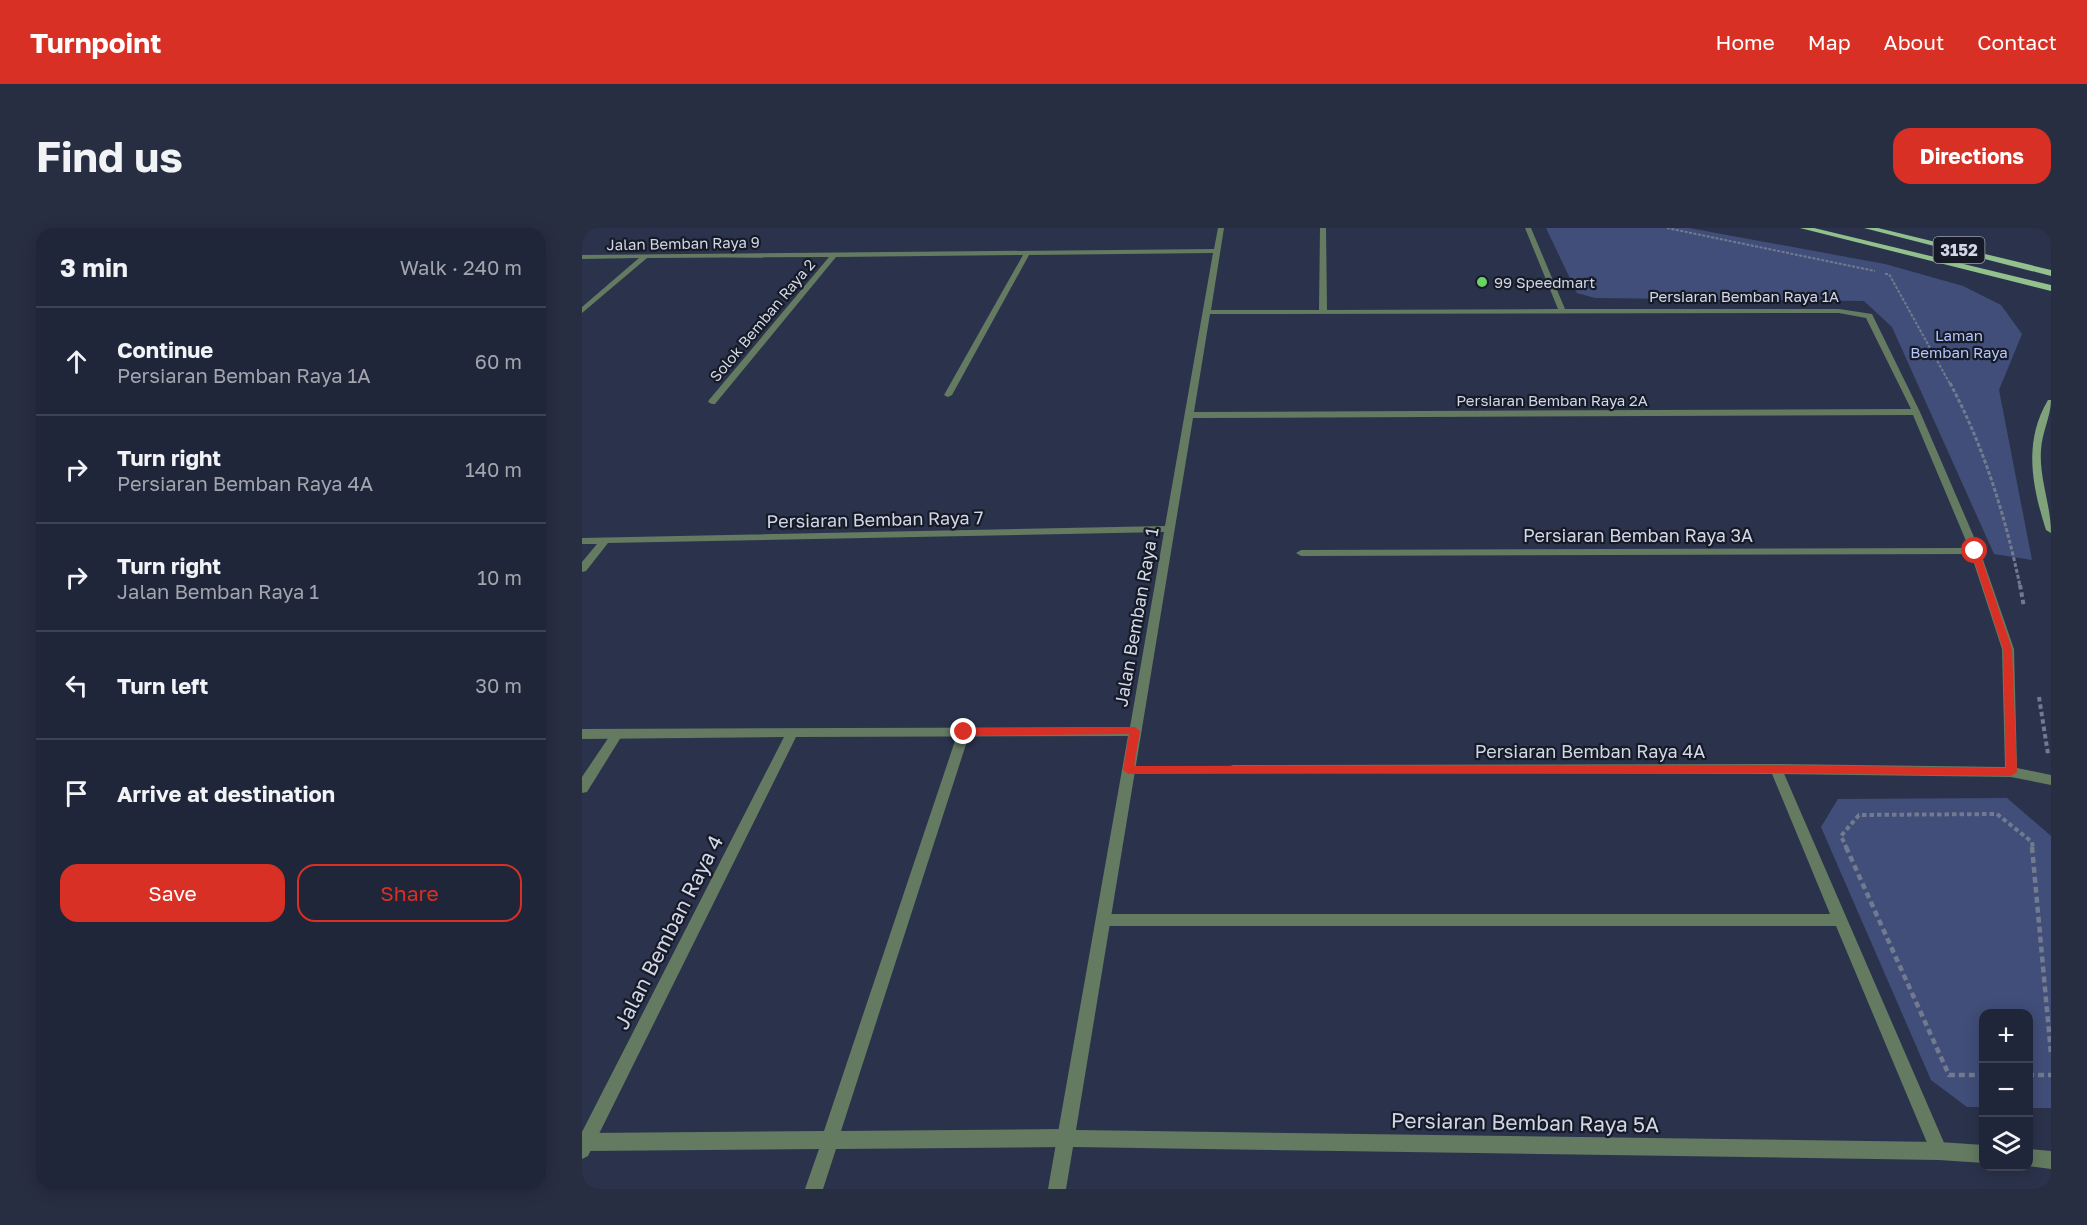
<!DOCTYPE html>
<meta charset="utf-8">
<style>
body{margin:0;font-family:"Golos Text",sans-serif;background:#282e41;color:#f1f3f6}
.controls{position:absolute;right:18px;bottom:18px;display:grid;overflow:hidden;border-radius:12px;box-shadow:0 3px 15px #0003}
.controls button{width:54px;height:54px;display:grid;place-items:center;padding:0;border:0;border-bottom:2px solid #3d4353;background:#202639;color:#f1f3f6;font:30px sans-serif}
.stop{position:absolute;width:18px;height:18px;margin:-14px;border:4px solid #d93025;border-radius:50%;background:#fff}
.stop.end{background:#d93025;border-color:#fff;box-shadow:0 2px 6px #0008}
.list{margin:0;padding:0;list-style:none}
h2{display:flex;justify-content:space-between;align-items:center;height:78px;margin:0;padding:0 24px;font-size:26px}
h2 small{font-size:20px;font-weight:400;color:#a2a5ae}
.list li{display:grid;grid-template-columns:39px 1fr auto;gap:18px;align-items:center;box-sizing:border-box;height:108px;padding:0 24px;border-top:2px solid #3d4353}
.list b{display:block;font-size:22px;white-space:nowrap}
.list p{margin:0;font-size:20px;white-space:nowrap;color:#a2a5ae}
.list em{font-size:20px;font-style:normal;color:#a2a5ae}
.actions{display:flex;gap:12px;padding:18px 24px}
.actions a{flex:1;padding:14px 0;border:2px solid #d93025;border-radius:18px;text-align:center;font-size:21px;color:#d93025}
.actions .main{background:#d93025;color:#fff}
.icon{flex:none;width:33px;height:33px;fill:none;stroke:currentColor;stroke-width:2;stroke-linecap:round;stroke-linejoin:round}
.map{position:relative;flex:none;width:1469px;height:961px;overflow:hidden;border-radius:18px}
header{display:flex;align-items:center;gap:36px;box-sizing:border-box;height:84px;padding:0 30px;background:#d93025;color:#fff}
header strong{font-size:28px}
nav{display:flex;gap:33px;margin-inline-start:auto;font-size:21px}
.intro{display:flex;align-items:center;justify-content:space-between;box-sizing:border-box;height:144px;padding:0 36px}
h1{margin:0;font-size:42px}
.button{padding:15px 27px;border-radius:18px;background:#d93025;color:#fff;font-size:21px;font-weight:700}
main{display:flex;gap:36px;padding:0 36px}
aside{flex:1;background:#202639;border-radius:18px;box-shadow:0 3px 15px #0003}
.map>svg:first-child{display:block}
</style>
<header>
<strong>Turnpoint</strong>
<nav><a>Home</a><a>Map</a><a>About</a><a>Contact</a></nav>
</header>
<div class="intro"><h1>Find us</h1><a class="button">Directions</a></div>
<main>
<aside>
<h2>3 min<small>Walk · 240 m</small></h2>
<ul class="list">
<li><svg class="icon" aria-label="ahead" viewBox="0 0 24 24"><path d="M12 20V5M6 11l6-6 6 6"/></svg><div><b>Continue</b><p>Persiaran Bemban Raya 1A</p></div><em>60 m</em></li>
<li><svg class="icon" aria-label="right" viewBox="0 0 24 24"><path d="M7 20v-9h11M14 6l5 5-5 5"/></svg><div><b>Turn right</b><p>Persiaran Bemban Raya 4A</p></div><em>140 m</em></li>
<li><svg class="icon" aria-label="right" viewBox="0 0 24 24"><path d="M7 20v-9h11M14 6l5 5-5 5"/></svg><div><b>Turn right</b><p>Jalan Bemban Raya 1</p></div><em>10 m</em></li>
<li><svg class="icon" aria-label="left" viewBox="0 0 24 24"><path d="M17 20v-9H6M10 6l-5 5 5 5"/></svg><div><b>Turn left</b></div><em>30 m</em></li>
<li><svg class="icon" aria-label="arrive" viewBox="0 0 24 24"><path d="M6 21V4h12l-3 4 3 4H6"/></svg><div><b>Arrive at destination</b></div></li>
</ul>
<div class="actions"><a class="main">Save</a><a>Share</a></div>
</aside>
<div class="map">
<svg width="1469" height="961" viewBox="0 0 1469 961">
<rect width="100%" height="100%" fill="#2b334c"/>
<!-- green -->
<g fill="#414e79">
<polygon points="964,0 1107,0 1303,36 1381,58 1419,77 1440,106 1417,162 1450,332 1412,326 1310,99 1282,73 1013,70 995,65"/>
<polygon points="1425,570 1469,608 1469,880 1447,880 1446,786 1402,786 1401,879 1385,879 1349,852 1239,599 1256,571"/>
</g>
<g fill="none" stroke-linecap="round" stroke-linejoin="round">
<!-- path-far3 -->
<g stroke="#727a8f" stroke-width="2" stroke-dasharray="3 1.5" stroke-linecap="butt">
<polyline points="1085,0 1293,43"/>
<polyline points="1303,46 1307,46 1368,156"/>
</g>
<!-- path-far2 -->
<path stroke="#727a8f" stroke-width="3" stroke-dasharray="4 2" stroke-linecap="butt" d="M1368,155c34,64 55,132 70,203"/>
<!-- path-far1 -->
<g stroke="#727a8f" stroke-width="4" stroke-dasharray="4.5 3" stroke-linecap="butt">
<polyline points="1438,357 1442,379"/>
<polyline points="1457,469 1466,526"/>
<polyline points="573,542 626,542"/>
<polyline points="1265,621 1259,608 1277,587 1415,586 1450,614 1451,621"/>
</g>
<!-- path -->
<g stroke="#727a8f" stroke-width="4.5" stroke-dasharray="6 4" stroke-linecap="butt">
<polyline points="1264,619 1367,847 1402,847"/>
<polyline points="1450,619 1469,826"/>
<polyline points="1446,847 1469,847"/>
</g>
<!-- lane -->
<g fill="#647b62" fill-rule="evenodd">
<polygon points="382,499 386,501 388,504 259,903 483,901 489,904 492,910 489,916 483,919 254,921 241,961 223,961 237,921 4,923 0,921 0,907 4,905 242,903 376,504 378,501"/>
<polygon points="35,501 39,503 41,506 5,564 0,565 0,549 31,503"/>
<polygon points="1194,536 1198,538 1200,541 1363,917 1366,923 1363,929 1357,932 1351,929 1254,698 521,698 516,696 514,692 516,688 521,686 1248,686 1188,541 1190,538"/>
</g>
<!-- street -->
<g fill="#647b62" fill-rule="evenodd">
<path d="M636,0h6l-13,82h108l1,-82h6l1,82 231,-1 -33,-81h6l34,81h274l33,5 48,98 60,139 34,98 3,119 34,7v10l-40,-8 -235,-3 -548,-1 -1,-3 1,-3 5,-2 543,-1 229,3 -3,-118 -31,-95 -670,2 -5,-3 5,-3 668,-2 -56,-133 -720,3 -117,712 863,12 45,3v18l-45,-3 -866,-13 -7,42h-18l80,-453 -332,1 -208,419 -6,3v-27l202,-395 -202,2v-10l548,-2 34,-195 -556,11 -22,28 -4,1v-10l15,-18h-15v-6l583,-12 48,-273 -184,2 -77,140 -4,2 -4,-2 79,-140 -187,2 -121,147h-3l-4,-2 1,-2 120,-143 -182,1 -65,55v-6l57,-49 -57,1v-4l632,-6zM1257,85l27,5 45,91 -717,3 16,-98z"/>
<polygon points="1446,921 1469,923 1469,941 1446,938"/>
</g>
<!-- secondary -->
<path fill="#7fa27b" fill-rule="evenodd" d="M1466,172h3c0,16 -9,32 -10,50 -2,28 10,55 10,83l-5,-3c-14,-44 -23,-88 2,-130z"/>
<!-- primary -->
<g fill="#93c18e" fill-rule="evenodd">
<polygon points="1218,0 1232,0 1469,57 1469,63"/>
<polygon points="1282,0 1296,0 1469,42 1469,48"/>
</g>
</g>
<!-- route -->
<polygon fill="#d93025" points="1393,320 1397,323 1430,421 1435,544 1429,548 1194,545 546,546 541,542 547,506 382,508 377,504 382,500 553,499 558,503 552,538 1194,537 1424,540 1421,421 1389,323"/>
<!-- markers -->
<circle fill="#6bd363" stroke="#171b27" stroke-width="2" cx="900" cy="54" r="6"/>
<g text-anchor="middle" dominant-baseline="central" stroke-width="4.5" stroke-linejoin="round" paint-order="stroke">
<!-- far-street labels -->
<g font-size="15" fill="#d1d7e7" stroke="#171b27">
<text transform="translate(101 15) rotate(-1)">Jalan Bemban Raya 9</text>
<text x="1162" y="68">Persiaran Bemban Raya 1A</text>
<text transform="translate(180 92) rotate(-50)">Solok Bemban Raya 2</text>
<text x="970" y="172">Persiaran Bemban Raya 2A</text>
</g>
<!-- far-poi labels -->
<g font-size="15" fill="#d1d7e7" stroke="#171b27" text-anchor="start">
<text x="912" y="54">99 Speedmart</text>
</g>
<!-- far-park labels -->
<g font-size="15" fill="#b4c6fd" stroke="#171b27">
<text x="1377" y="107">Laman<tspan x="1377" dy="17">Bemban Raya</tspan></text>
</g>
<!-- shield labels -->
<rect fill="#171b27" stroke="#999fad" stroke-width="1.5" x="1351.5" y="9" width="51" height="26" rx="4.5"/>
<g font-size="16" font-weight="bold" fill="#d1d7e7">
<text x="1377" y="22">3152</text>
</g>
<!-- street labels -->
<g font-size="18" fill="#d1d7e7" stroke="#171b27">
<text transform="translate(293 291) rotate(-1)">Persiaran Bemban Raya 7</text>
<text x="1056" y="307">Persiaran Bemban Raya 3A</text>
<text transform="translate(554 389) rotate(-80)">Jalan Bemban Raya 1</text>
<text x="1008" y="523">Persiaran Bemban Raya 4A</text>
</g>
<!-- near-street labels -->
<g font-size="21" fill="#d1d7e7" stroke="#171b27">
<text transform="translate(86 704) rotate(-63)">Jalan Bemban Raya 4</text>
<text transform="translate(943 894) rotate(1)">Persiaran Bemban Raya 5A</text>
</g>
</g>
</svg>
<div class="controls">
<button>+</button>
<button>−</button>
<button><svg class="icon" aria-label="layers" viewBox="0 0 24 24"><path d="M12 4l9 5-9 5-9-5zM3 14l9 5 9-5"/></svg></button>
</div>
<div class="stop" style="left:1393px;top:323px"></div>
<div class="stop end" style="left:382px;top:504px"></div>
</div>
</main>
